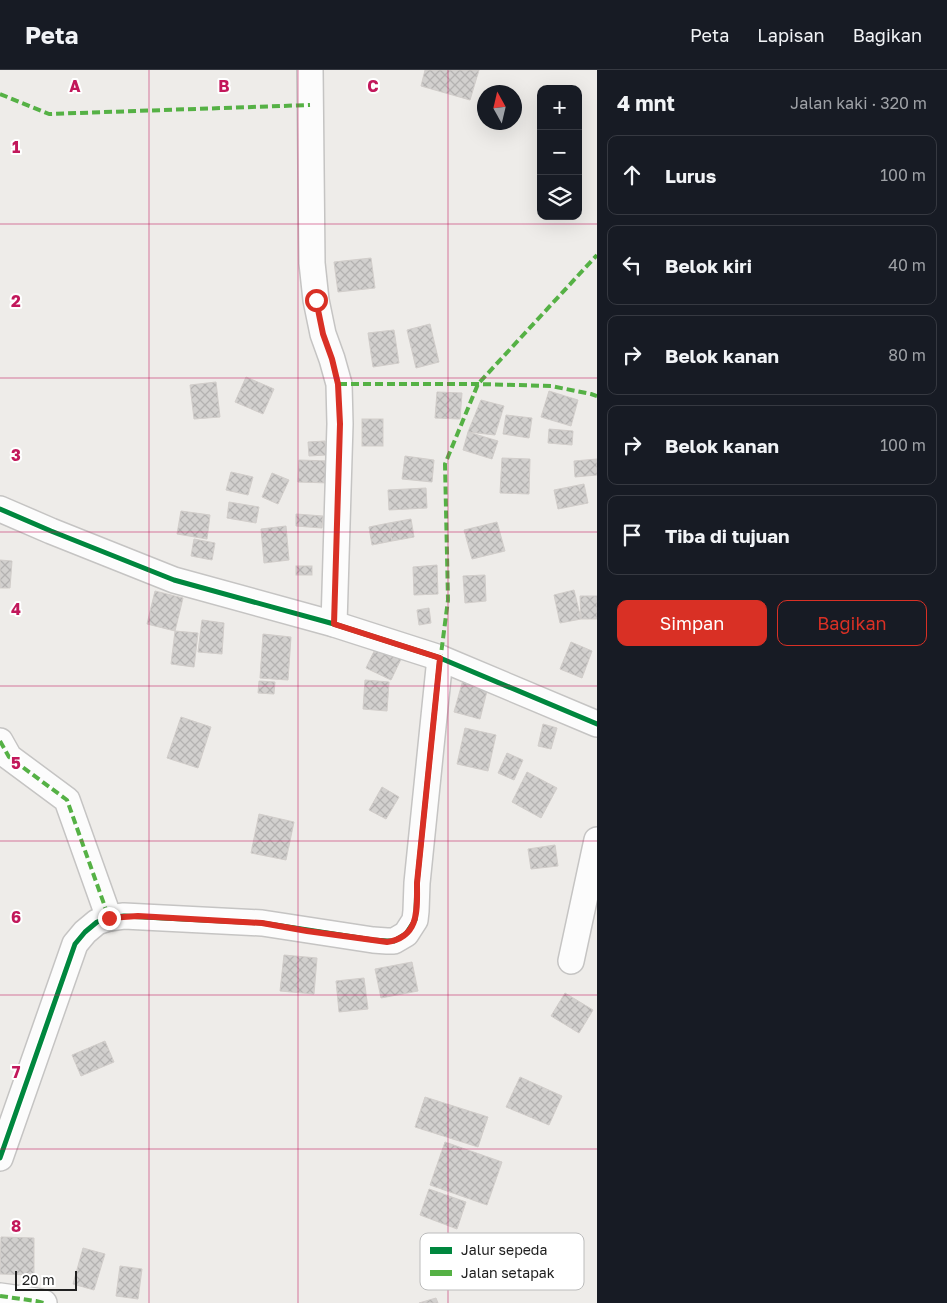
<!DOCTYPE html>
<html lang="id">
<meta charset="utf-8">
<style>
body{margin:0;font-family:"Golos Text",sans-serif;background:#20242c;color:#f1f3f6}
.controls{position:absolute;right:15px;top:15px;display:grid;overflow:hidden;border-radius:10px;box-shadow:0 5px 20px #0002}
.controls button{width:45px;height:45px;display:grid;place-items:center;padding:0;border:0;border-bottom:1px solid #363941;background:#171b24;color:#f1f3f6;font:25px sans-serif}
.compass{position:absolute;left:477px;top:15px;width:45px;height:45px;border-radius:50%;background:#171b24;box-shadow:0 5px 20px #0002;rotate:352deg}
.scale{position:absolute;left:15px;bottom:12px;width:62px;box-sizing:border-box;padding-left:5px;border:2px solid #202020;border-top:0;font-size:14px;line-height:18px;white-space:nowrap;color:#202020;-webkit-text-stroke:4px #fff;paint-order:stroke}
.stop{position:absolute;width:15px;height:15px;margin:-11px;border:4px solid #d93025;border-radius:50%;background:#fff}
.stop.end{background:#d93025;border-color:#fff;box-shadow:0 1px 5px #0008}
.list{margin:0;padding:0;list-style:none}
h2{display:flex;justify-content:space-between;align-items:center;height:65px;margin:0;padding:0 20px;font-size:21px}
h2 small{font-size:16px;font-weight:400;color:#9ea1a6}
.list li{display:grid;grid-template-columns:32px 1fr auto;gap:15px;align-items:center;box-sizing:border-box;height:80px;margin:0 10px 10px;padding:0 10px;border:1px solid #363941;border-radius:10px}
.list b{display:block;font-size:19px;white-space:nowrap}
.list em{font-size:16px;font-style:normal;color:#9ea1a6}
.actions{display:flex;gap:10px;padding:15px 20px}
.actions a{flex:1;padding:11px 0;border:1px solid #d93025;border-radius:10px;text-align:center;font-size:18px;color:#d93025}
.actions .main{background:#d93025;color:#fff}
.icon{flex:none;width:28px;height:28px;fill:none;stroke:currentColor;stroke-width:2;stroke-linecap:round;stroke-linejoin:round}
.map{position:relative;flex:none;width:597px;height:1233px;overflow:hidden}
header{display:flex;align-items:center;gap:30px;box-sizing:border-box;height:70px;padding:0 25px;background:#171b24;border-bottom:1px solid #363941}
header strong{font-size:24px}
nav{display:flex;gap:28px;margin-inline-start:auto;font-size:18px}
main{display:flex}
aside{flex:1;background:#171b24}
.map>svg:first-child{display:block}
</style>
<header>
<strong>Peta</strong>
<nav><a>Peta</a><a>Lapisan</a><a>Bagikan</a></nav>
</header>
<main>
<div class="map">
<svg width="597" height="1233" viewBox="0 0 597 1233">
<defs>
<pattern id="building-cross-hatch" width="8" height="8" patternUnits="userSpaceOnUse" patternTransform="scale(1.25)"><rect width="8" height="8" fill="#d2d0ce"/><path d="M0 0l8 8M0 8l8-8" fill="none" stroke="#b4b2b1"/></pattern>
</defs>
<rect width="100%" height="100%" fill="#eeece9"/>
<!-- building -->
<g fill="url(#building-cross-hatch)" stroke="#d1cdca">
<polygon points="425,0 479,0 470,30 421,16"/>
<polygon points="371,188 375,218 338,222 334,192"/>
<polygon points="430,254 439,292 416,298 407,260"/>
<polygon points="394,260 399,293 373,297 368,263"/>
<polygon points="246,307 274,319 263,344 235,332"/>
<polygon points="216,312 220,347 194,349 190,315"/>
<polygon points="549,321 578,330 571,356 541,347"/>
<polygon points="437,322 462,323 460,349 435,348"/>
<polygon points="481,330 504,336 495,365 468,362"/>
<polygon points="506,345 532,348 529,368 503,364"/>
<rect x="362" y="349" width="21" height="27"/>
<polygon points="549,359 573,361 572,375 548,373"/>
<polygon points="468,362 498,371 492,389 463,380"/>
<polygon points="325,371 326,385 309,386 308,372"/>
<polygon points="405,386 434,390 432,412 402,409"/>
<polygon points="502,388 530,389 529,424 500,423"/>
<polygon points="597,389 597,405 575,407 574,391"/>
<polygon points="299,390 329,391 329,413 298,412"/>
<polygon points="231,402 253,407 248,425 226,420"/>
<polygon points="272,403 289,410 278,434 262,427"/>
<polygon points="584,414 588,433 558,439 554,420"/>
<polygon points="426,418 427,438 389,440 388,420"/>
<polygon points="229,432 259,437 256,453 227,448"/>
<polygon points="181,441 210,445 207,469 177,464"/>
<polygon points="296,444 323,446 322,458 296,456"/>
<polygon points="411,449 414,467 392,471 389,453"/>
<polygon points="497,452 505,481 472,489 464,460"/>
<polygon points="389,453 392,471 372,475 369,457"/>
<polygon points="286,456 289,490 264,493 261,459"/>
<polygon points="194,469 215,473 212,490 191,486"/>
<polygon points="0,490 12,491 10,518 0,518"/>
<polygon points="437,495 438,524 414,525 413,497"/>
<rect x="296" y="496" width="16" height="9"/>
<polygon points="485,505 486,531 465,533 463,506"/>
<polygon points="574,520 581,549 560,553 554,525"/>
<polygon points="155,521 183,528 175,561 147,554"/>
<polygon points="580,526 597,526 597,549 581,549"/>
<polygon points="429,538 431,553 419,555 417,540"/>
<polygon points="202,550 224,553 222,584 198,582"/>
<polygon points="175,561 198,563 194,597 171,594"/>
<polygon points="263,564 291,567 288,610 260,608"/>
<polygon points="571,572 592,581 582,608 560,599"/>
<polygon points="378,573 403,585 391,610 366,598"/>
<polygon points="365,610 389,612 387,641 363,639"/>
<polygon points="463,610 488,617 480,649 454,642"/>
<polygon points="259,611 275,612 274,624 258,623"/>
<polygon points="181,647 211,657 198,698 167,688"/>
<polygon points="543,654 557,658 551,679 538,676"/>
<polygon points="465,658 496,665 488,701 457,694"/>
<polygon points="507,683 523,690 514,710 498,703"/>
<polygon points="527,702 557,718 541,748 512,732"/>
<polygon points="382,717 399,727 386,749 369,740"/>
<polygon points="259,744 294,752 286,790 251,783"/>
<polygon points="555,775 558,796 531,799 528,779"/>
<polygon points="284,885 317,888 314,924 280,921"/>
<polygon points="412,892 418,921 381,928 375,899"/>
<polygon points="364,908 368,939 339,942 336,911"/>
<polygon points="565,923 593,940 579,963 551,946"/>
<polygon points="105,971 114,992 81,1006 72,985"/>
<polygon points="520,1007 562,1026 549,1055 506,1037"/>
<polygon points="425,1027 488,1047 478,1077 415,1057"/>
<polygon points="445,1072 502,1092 487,1135 430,1115"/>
<polygon points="429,1119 466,1132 457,1159 420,1145"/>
<polygon points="1,1167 34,1168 34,1205 0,1204"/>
<polygon points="83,1178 105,1184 94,1220 73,1214"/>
<polygon points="120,1196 142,1199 138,1229 116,1226"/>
<polygon points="436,1228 438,1233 419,1233"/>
</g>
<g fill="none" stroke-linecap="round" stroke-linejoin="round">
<!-- street casing -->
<g stroke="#c5c4c3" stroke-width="28">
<g id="street">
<polyline points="310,0 312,193 316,230 323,264 332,289 339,314 340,354 334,554"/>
<polyline points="0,439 51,461 174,510 334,554 440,588 597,654"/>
<polyline points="0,671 9,687 67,730 109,848"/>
<polyline points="571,891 597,770"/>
<polyline points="0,1088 75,874 85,862 97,852 109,848 124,846 262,853 373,870 387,871 394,871 406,864 415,850 416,841 417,813 440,588"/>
<polyline points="0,1226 36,1231 44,1233"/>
</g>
</g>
<!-- street -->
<use href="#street" stroke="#fcfcfc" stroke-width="25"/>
<!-- quiet -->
<g stroke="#55b145" stroke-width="4" stroke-dasharray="8 4" stroke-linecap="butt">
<polyline points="0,24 49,44 310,35"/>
<polyline points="339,314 478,314 551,316 591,324 597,326"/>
<polyline points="440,592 448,530 445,394 478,314 597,185"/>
<polyline points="0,671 9,687 67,730 109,848"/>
<polyline points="0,1226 36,1231 44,1233"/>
</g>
<!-- cycleway casing -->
<g stroke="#fff" stroke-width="8">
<g id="cycleway">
<polyline points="0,439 51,461 174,510 334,554 440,588 597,654"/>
<polyline points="0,1088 75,874 85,862 97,852 109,848 124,846 262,853 373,870 387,871 394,871 406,864 415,850 416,841 417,813 440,588"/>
</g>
</g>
<!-- cycleway -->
<use href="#cycleway" stroke="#00873e" stroke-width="5"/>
</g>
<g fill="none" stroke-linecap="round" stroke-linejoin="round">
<!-- route -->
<path stroke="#d93025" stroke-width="6" d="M109,848l29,-2 124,7 45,8 80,11c33,-5 30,-33 30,-59l23,-225 -106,-34 6,-200 -2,-40 -6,-25 -9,-25 -7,-34"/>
</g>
<!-- grid -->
<path fill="none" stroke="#c2185b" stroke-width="1" stroke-opacity="0.55" d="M149,0v1233M298,0v1233M448,0v1233M0,154h597M0,308h597M0,462h597M0,616h597M0,771h597M0,925h597M0,1079h597"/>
<!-- legend -->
<rect x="420" y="1163" width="164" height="57" rx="8" fill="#fff" stroke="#bcbcbc" stroke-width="1"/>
<rect x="430" y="1177" width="22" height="7" fill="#00873e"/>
<rect x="430" y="1200" width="22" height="6" fill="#55b145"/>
<g font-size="14" fill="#202020">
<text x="461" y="1185">Jalur sepeda</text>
<text x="461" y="1208">Jalan setapak</text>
</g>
<g font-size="16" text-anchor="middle" font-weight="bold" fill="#c2185b" stroke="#fff" stroke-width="4" stroke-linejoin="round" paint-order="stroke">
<text x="75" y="22">A</text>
<text x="224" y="22">B</text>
<text x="373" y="22">C</text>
<text x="16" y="83">1</text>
<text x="16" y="237">2</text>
<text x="16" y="391">3</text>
<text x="16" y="545">4</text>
<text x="16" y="699">5</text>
<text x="16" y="853">6</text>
<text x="16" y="1008">7</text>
<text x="16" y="1162">8</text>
</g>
</svg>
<div class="controls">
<button>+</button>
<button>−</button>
<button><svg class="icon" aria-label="layers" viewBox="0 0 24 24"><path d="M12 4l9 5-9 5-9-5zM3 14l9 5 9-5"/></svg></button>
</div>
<svg class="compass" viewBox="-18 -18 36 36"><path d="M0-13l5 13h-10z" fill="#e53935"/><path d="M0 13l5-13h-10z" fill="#9ea1a6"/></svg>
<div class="scale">20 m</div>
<div class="stop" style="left:316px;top:230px"></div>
<div class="stop end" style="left:109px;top:848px"></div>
</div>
<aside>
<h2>4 mnt<small>Jalan kaki · 320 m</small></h2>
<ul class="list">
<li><svg class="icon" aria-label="ahead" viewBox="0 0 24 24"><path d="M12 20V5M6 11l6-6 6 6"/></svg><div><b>Lurus</b></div><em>100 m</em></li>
<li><svg class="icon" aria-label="left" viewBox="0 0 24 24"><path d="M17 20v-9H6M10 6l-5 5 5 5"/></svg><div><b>Belok kiri</b></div><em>40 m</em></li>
<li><svg class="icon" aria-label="right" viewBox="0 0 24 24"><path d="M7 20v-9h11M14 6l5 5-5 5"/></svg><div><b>Belok kanan</b></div><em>80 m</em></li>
<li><svg class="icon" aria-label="right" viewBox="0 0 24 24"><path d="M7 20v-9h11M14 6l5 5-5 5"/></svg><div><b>Belok kanan</b></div><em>100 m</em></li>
<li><svg class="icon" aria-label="arrive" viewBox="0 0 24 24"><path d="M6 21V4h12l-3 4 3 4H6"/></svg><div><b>Tiba di tujuan</b></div></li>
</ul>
<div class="actions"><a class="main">Simpan</a><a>Bagikan</a></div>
</aside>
</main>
